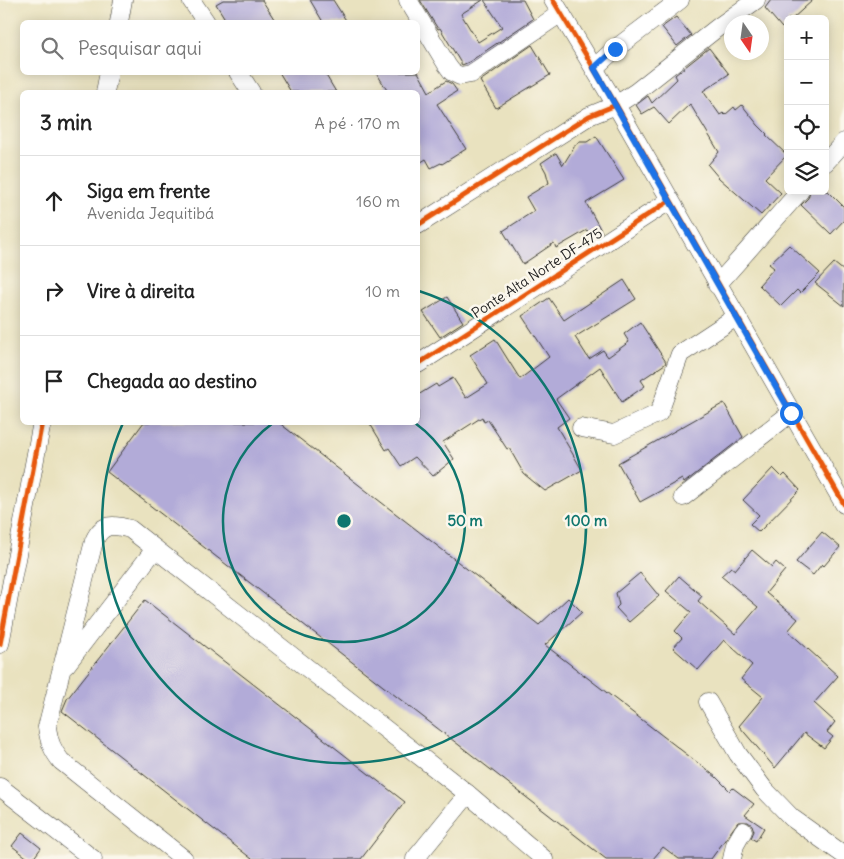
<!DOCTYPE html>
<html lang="pt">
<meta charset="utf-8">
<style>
body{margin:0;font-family:Delius,sans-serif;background:#f6f6f6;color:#222}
.controls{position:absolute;right:15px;top:15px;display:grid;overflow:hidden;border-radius:8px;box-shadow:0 2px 12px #0003}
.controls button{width:45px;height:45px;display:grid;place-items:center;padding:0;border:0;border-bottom:1px solid #e0e0e0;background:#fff;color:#222;font:25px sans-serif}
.compass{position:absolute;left:724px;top:15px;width:45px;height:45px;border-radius:50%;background:#fff;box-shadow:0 2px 12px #0003;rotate:167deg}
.stop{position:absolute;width:15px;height:15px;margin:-11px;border:4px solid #1a73e8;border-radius:50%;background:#fff}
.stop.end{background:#1a73e8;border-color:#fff;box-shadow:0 1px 5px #0008}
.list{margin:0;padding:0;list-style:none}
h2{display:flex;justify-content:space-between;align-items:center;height:65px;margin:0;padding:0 20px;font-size:21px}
h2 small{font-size:16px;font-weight:400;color:#767676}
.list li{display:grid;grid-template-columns:32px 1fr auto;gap:15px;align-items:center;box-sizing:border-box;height:90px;padding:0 20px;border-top:1px solid #e0e0e0}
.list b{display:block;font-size:19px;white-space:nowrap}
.list p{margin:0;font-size:16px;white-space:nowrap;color:#767676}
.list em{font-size:16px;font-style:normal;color:#767676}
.icon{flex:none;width:28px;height:28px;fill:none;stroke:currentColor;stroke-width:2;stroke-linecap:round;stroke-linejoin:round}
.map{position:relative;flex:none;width:844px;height:859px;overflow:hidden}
.search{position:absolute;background:#fff;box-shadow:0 2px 12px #0003;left:20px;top:20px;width:400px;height:55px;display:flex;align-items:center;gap:12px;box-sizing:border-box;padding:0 18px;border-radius:8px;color:#767676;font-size:19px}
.panel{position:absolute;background:#fff;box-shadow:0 2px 12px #0003;left:20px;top:90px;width:400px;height:335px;border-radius:8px}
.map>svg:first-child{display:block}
</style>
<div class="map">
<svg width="844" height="859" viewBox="0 0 844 859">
<rect width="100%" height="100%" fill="#fbf7ec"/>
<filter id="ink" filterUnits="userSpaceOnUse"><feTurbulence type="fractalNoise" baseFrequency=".02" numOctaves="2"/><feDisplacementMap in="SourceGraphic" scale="10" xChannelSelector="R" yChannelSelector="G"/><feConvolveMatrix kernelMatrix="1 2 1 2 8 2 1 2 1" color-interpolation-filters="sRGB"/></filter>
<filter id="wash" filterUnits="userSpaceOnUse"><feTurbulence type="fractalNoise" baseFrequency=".0096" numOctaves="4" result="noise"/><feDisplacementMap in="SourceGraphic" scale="20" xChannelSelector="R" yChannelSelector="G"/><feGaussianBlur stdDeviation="1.12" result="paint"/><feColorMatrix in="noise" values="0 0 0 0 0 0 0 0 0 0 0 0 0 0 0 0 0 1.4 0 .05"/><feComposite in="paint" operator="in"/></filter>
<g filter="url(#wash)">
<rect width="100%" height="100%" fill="#e9e2bf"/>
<g id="blocks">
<!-- building -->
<g fill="#b2abd8">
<polygon points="223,0 262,0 276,22 227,22 216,4"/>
<polygon points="310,0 333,0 347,22 323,22"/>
<polygon points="420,0 483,0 461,14 478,42 502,27 484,0 523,0 533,19 469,62 462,65 440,28 438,29"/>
<polygon points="771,0 813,0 792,19 788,19 788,23 782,28 765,8"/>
<polygon points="676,17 691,35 677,46 662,27"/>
<polygon points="532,45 550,75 496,108 480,81"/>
<polygon points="709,48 729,74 703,91 720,115 723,113 725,115 734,107 736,110 742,105 758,125 767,134 766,135 787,155 765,178 781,193 761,215 719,178 708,165 719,152 690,104 669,124 654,107 642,114 636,105 648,96 652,103 677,79 675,75"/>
<polygon points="279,72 324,72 336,92 291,92"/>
<polygon points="376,72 418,72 429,92 446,81 452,84 457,91 437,104 466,149 442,164 441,163 431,168 426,159 418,164 418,92 388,92"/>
<polygon points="596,136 624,180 586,203 602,232 592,238 587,230 556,248 554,243 523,264 503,231 534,211 526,197 549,183 546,172 541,163 556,153 563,165 576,144 580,142 587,142"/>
<polygon points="810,191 828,191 844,207 844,220 831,234 801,205 808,198"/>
<polygon points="789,245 820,273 800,293 797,290 781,306 759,285 774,268 769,264"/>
<polygon points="834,263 844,271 844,306 815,283"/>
<polygon points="624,280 636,299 575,337 589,359 603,350 608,357 629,342 624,334 640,322 666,362 665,364 641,380 645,386 622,402 600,367 556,399 569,418 557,427 582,470 545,491 524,474 509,448 507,449 488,420 484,422 482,417 443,442 454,459 433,476 415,457 401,466 389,448 386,450 369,422 418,422 418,395 436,384 438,387 453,378 466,398 488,384 470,355 495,339 520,379 549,357 522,316 549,298 564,320"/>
<polygon points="447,297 463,322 440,337 423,312"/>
<polygon points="724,403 743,437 684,483 682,479 640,502 618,463"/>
<polygon points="144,422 278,422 539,625 568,598 582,612 545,645 716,777 730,791 733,788 754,804 745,815 764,828 756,841 751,838 754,831 752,825 748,822 738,822 711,859 679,859 663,847 653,859 606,859 107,472"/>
<polygon points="773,468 782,477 785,474 800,490 759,532 750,524 759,515 743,500"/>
<polygon points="822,532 840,547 824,566 822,564 813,575 796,562"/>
<polygon points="752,550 772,567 776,562 785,570 766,593 798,619 788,631 838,676 814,703 835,722 827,732 833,737 824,748 804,733 775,768 739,726 763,697 741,679 752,665 724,640 698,670 673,648 682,638 675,631 691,612 666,591 679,576 702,596 698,601 735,634 758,607 721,576 731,567 735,570"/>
<polygon points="640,573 659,596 629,622 616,608 619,605 616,593"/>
<polygon points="145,600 405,802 361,859 252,859 62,711 67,699"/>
<polygon points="22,833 41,848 33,859 29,859 12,846"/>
</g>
</g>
</g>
<g filter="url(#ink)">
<use href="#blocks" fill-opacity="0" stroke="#3b3a34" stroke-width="1"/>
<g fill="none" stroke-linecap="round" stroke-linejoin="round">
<!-- minor casing -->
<g stroke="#3b3a34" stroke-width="19">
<g id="minor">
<polyline points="191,0 206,22"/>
<polyline points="408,0 447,65 452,72 460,76 471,74 561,13"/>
<polyline points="553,0 616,105 844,504"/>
<polyline points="119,22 123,0"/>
<polyline points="594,68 615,49 680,0"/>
<polyline points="238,72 251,92"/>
<polyline points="105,92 109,72"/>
<polyline points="825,163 844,142"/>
<polyline points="418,225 589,116 616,105 636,92 717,28 756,0"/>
<polyline points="717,285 800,191"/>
<polyline points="418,364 669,201"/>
<polyline points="581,428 614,434 659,413 680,354 736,317"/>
<polyline points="683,497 791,413"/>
<polyline points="0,644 42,422"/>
<polyline points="66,665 155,549"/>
<polyline points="708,702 738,754 764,789 792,818 844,855"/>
<polyline points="0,787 93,859"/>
<path d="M184,859l-123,-98c-9,-11 -12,-20 -14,-34l47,-186c8,-18 19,-17 36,-12l338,265 76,65"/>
<polyline points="415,859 468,794"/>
<polyline points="732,859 735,845 743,831"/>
</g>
</g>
<!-- minor -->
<use href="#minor" stroke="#fff" stroke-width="18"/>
<!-- cycleway casing -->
<g stroke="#fbf7ec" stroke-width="8">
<g id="cycleway">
<polyline points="553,0 616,105 844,504"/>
<polyline points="418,225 589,116 616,105"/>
<polyline points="418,364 669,201"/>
<polyline points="0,644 42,422"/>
</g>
</g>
<!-- cycleway -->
<use href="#cycleway" stroke="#e8590c" stroke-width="5"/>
</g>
</g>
<g fill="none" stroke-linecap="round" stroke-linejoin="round" filter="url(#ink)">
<!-- route -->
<polyline stroke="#1a73e8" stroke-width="6" points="615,49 594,68 791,413"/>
</g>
<!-- distance rings -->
<g fill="none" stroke="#0f766e" stroke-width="2.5">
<path d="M415 423A121 121 0 1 1 273 423"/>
<path d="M419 291A242 242 0 1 1 123 423"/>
</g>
<g text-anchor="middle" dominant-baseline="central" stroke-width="5" stroke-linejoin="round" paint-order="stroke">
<!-- street labels -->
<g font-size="14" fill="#1c1c1c" stroke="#fbf7ec">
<text transform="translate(537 273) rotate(-33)">Ponte Alta Norte DF-475</text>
</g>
</g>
<circle cx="344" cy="521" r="8" fill="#0f766e" stroke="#fbf7ec" stroke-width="2.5"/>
<g font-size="15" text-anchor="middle" font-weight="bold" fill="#0f766e" stroke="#fbf7ec" stroke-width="5" stroke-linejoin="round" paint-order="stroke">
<text x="465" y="526">50 m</text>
<text x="586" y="526">100 m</text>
</g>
</svg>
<div class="controls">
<button>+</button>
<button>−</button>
<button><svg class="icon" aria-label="locate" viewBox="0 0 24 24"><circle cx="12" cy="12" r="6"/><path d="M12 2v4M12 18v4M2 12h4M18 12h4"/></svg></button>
<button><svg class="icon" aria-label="layers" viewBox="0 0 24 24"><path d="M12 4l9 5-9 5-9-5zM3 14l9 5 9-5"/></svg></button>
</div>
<svg class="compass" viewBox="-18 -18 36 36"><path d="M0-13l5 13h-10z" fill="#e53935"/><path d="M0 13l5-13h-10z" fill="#767676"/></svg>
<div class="stop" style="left:791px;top:413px"></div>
<div class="stop end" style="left:615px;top:49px"></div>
<div class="search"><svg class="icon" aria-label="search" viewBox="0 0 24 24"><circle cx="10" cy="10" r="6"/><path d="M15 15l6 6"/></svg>Pesquisar aqui</div>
<section class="panel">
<h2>3 min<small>A pé · 170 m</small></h2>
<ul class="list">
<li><svg class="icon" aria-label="ahead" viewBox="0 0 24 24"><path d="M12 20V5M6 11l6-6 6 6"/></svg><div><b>Siga em frente</b><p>Avenida Jequitibá</p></div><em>160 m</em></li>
<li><svg class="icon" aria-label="right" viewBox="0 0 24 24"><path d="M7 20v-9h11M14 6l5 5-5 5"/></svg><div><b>Vire à direita</b></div><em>10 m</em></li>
<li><svg class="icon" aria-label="arrive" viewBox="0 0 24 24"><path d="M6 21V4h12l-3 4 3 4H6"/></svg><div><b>Chegada ao destino</b></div></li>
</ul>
</section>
</div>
